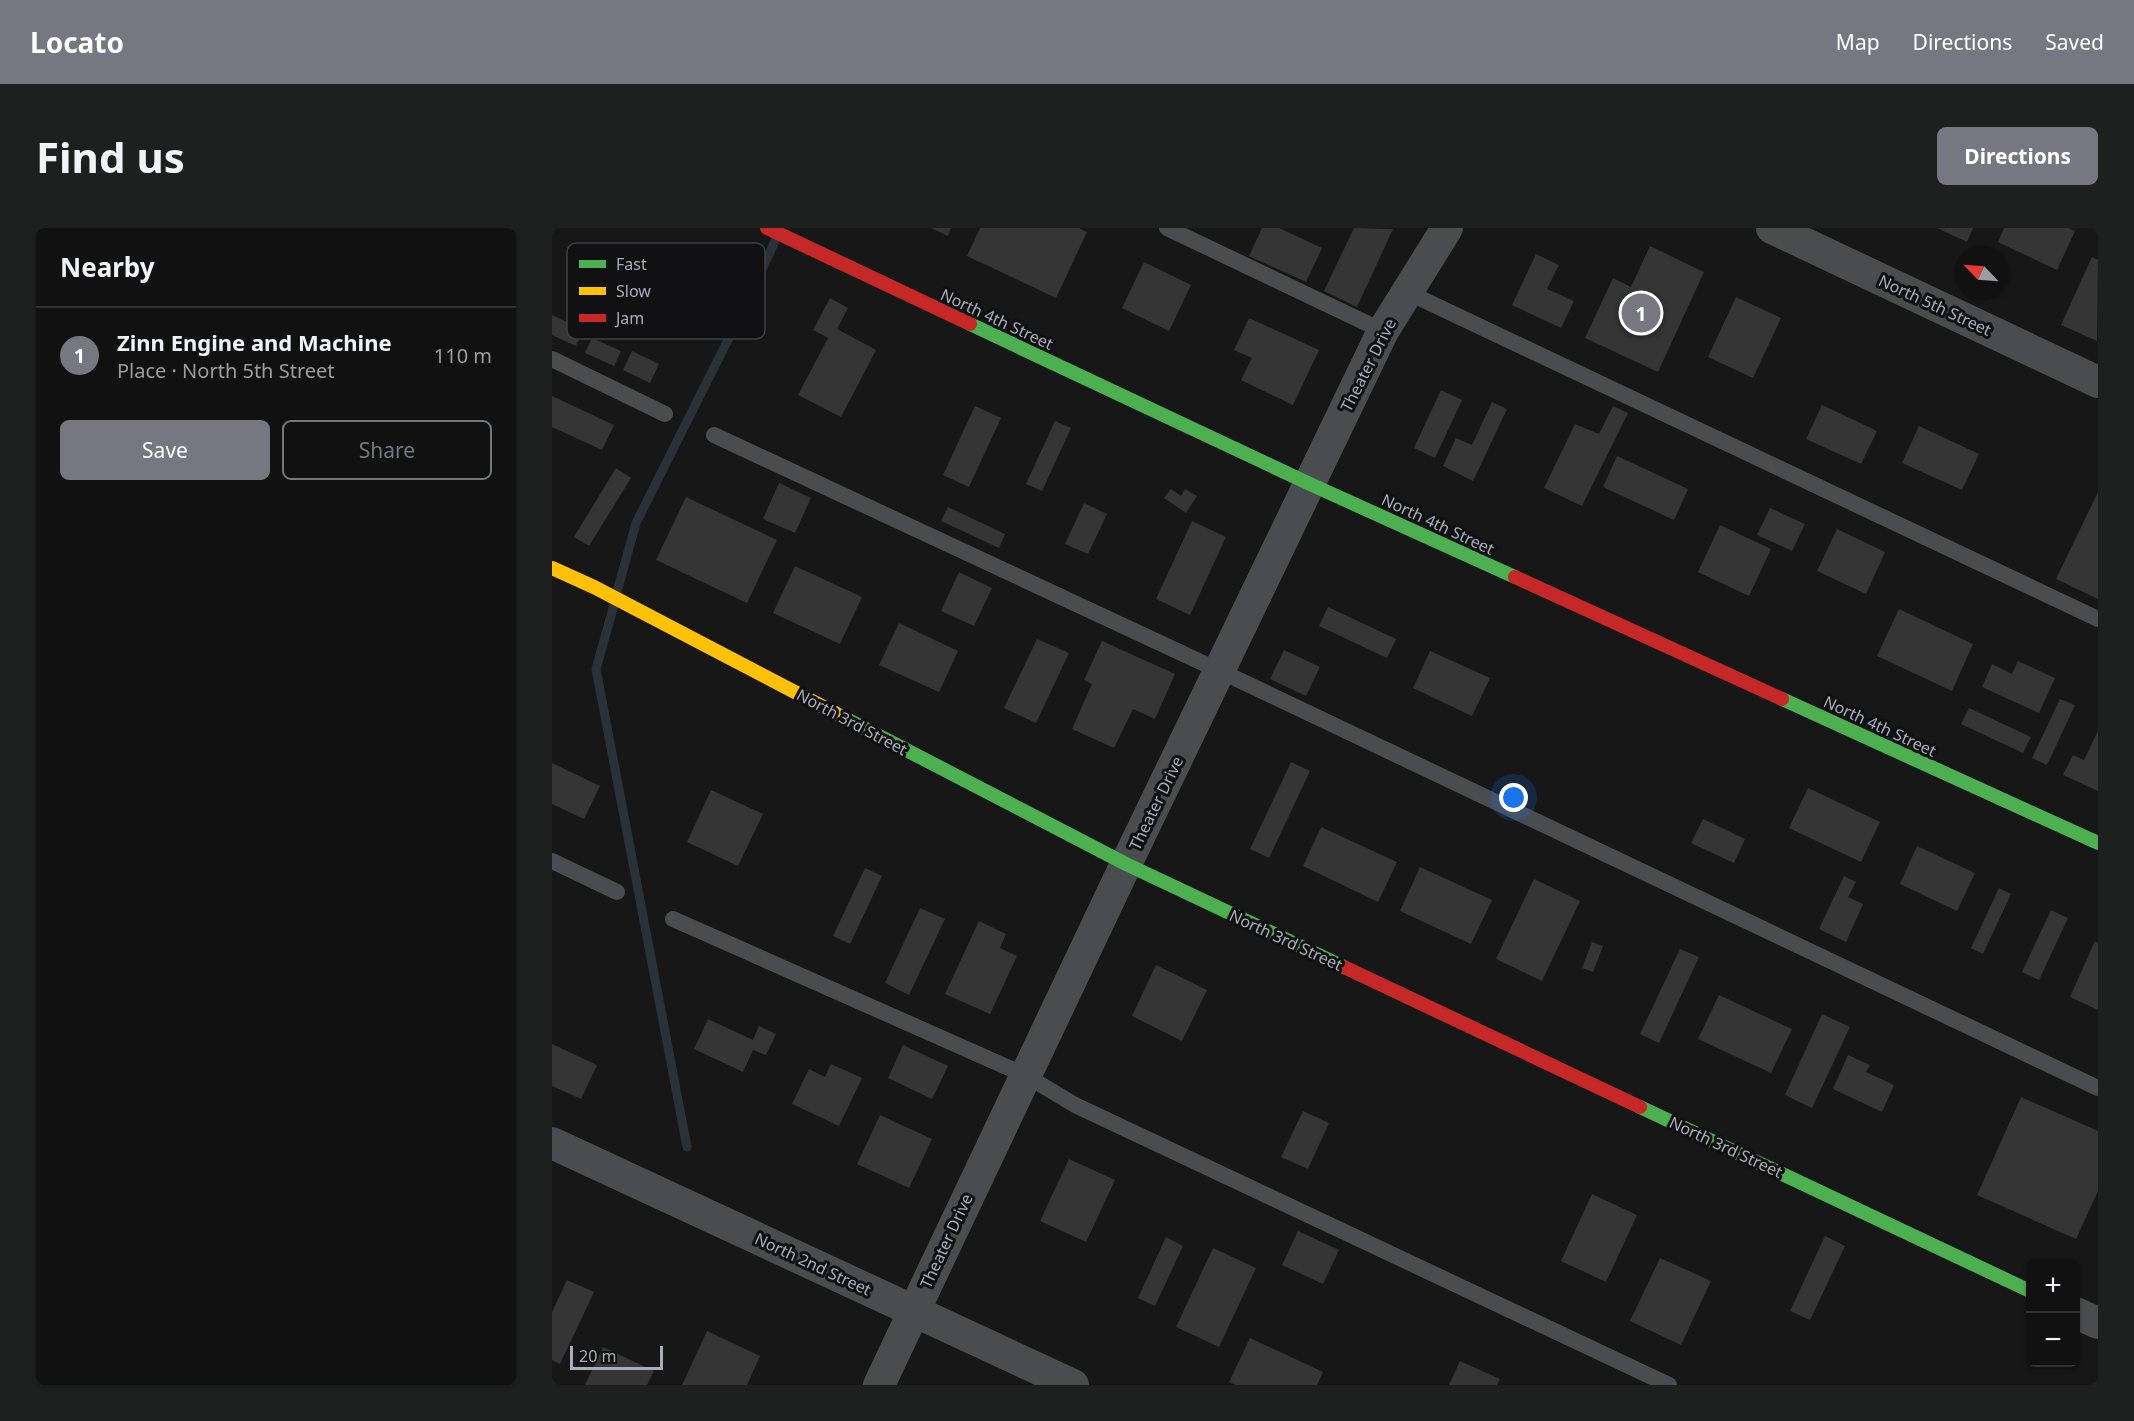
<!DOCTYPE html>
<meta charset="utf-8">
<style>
body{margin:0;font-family:"Noto Sans",sans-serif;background:#1e1f1f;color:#f1f3f6}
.controls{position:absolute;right:18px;bottom:18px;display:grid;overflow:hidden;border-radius:9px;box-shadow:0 2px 4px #0004}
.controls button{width:54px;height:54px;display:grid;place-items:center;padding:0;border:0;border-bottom:2px solid #303131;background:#111;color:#f1f3f6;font:30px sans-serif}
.compass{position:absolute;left:1402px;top:18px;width:54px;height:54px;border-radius:50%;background:#111;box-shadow:0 2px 4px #0004;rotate:295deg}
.scale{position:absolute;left:18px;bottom:15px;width:93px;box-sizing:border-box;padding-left:6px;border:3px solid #a8adb8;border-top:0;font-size:16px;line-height:21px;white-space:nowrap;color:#a8adb8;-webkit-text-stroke:4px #111113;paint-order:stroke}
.you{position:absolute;left:962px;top:570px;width:21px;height:21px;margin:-15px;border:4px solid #fff;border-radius:50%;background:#1a73e8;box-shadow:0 0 0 9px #1a73e833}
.badge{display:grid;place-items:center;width:39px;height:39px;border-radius:50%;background:#757880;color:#fff;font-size:20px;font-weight:700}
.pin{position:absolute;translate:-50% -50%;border:3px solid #fff;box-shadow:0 2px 6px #0006}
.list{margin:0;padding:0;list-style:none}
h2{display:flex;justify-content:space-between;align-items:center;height:78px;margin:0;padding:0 24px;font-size:26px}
h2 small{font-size:20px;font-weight:400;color:#9c9d9f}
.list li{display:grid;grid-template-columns:39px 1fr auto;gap:18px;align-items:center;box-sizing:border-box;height:96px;padding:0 24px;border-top:2px solid #303131}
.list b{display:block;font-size:22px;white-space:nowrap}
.list p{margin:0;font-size:20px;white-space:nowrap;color:#9c9d9f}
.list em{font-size:20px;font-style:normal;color:#9c9d9f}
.actions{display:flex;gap:12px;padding:18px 24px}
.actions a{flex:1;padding:14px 0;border:2px solid #757880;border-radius:9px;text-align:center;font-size:21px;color:#757880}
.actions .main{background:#757880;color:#fff}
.map{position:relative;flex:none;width:1546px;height:1157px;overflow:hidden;border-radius:9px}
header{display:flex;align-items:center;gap:36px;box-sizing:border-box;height:84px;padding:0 30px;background:#757880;color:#fff}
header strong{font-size:28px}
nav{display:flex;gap:33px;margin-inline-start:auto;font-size:21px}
.intro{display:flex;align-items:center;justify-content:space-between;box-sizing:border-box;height:144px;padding:0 36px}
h1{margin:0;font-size:42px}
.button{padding:15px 27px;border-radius:9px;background:#757880;color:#fff;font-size:21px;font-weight:700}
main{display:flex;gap:36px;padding:0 36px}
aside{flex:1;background:#111;border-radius:9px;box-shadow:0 2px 4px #0004}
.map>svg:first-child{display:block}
</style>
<header>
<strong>Locato</strong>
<nav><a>Map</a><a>Directions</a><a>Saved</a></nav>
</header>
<div class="intro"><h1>Find us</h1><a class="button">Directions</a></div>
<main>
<aside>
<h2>Nearby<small></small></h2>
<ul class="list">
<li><span class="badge">1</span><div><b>Zinn Engine and Machine</b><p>Place · North 5th Street</p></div><em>110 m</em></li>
</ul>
<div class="actions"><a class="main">Save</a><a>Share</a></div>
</aside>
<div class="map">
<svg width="1546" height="1157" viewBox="0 0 1546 1157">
<rect width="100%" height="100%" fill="#171717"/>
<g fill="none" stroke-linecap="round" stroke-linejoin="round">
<!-- stream -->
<g stroke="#2a3239" stroke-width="9">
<polyline points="65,364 84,295 196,72 224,11"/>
<polyline points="62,377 44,441 135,919"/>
</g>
</g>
<!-- building -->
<g fill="#353536">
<polygon points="379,0 399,0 396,8"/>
<polygon points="428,0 527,0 535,4 504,70 415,28"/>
<polygon points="710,0 727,0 770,20 754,54 697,28"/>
<polygon points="802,0 841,1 805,79 772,63"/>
<polygon points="1385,0 1421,0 1415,14"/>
<polygon points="1452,0 1516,0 1523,3 1505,42 1446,14"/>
<polygon points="1098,18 1152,44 1106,144 1033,110 1061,50 1079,59"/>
<polygon points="984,26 1007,37 995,61 1022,73 1009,100 960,77"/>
<polygon points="1540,29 1546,32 1545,113 1509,97"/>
<polygon points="592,34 639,57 617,103 570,80"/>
<polygon points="1184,69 1229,90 1201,150 1156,129"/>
<polygon points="278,70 296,80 285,101 324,122 289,189 246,167 276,110 261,102"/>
<polygon points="0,87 31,102 24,118 0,107"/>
<polygon points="697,90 767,122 741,177 689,152 700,130 682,122"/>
<polygon points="40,110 69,123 62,138 33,125"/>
<polygon points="80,123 107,136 98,155 71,142"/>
<polygon points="889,162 910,172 883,230 862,220"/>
<polygon points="0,168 62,197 50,222 0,199"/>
<polygon points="940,174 955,181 921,253 891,238 904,210 920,217"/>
<polygon points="1270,177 1325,203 1309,236 1254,211"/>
<polygon points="423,178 449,190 417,259 391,247"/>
<polygon points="1061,178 1076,185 1030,278 992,260 1023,196 1047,206"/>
<polygon points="503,193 519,200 490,263 474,256"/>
<polygon points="1367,198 1427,226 1410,262 1350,235"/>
<polygon points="1065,228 1136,261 1122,292 1051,259"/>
<polygon points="64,240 79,250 37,318 22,309"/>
<polygon points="227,255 259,270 243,305 211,291"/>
<polygon points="619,261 629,268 633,261 645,268 634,285 612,270"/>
<polygon points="1546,264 1546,371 1504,351"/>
<polygon points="134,269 225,312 195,375 104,332"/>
<polygon points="532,275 555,286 536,326 513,316"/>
<polygon points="396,279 453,306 447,320 389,293"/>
<polygon points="1218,280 1253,296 1240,323 1205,307"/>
<polygon points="640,293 674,309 638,387 604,371"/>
<polygon points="1168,297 1219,321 1197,368 1146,344"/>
<polygon points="1285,301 1333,324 1314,366 1265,343"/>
<polygon points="243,338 310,369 288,416 221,385"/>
<polygon points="407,344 440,360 422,398 389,383"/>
<polygon points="776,379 844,411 835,430 767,398"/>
<polygon points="1347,381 1421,416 1400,463 1325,428"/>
<polygon points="347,395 406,423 387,464 327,437"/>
<polygon points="485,411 517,425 484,495 452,480"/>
<polygon points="550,413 623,446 603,491 581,481 562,520 520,501 540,456 532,452"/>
<polygon points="732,422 768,439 754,468 718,451"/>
<polygon points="878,423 938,450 920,488 861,460"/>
<polygon points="1466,433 1503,450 1487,485 1430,459 1440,436 1460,446"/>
<polygon points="1508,471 1523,477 1495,537 1480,530"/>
<polygon points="1417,480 1479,509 1471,525 1409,496"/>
<polygon points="1546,503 1546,563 1511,547 1521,527 1532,532"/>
<polygon points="739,534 758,543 717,630 698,621"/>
<polygon points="0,535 48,558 32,591 0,576"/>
<polygon points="1256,560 1328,594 1309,634 1237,600"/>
<polygon points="159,562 211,586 186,638 135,614"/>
<polygon points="1151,591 1193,611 1182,635 1139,615"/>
<polygon points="769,599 845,634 826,674 751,638"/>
<polygon points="1365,618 1423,645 1405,683 1348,656"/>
<polygon points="868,639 940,672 919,716 848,683"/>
<polygon points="313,640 330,648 298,716 281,708"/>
<polygon points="1292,648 1304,654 1296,669 1311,676 1294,714 1267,701"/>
<polygon points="982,651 1028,673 990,753 944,731"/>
<polygon points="1447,660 1459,666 1431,726 1419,720"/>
<polygon points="368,680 393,691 357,767 333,755"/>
<polygon points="1499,682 1516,690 1487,752 1470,744"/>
<polygon points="427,693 454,706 448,720 465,728 438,786 393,766"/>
<polygon points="1543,713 1546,715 1546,782 1518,769"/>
<polygon points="1040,714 1051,718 1041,744 1030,740"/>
<polygon points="1128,721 1147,729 1107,815 1088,806"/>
<polygon points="604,737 655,762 630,813 580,788"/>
<polygon points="1167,767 1240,801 1219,845 1146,811"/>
<polygon points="1270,786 1298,799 1260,880 1233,867"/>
<polygon points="156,791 201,812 207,798 224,806 214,827 201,822 191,844 142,821"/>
<polygon points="0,816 45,837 29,871 0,858"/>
<polygon points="351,817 396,838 380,871 336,850"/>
<polygon points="1296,827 1318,837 1314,844 1342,857 1330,884 1281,861"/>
<polygon points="279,836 310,850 287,898 240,876 257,841 273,849"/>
<polygon points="1469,869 1546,903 1546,963 1524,1011 1425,967"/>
<polygon points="751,883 777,895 756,941 729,929"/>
<polygon points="328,887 380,911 357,960 305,936"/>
<polygon points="517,931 563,952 534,1014 488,993"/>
<polygon points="1040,966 1085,987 1054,1054 1009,1033"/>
<polygon points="746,1003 787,1022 771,1056 730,1037"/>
<polygon points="1273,1008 1293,1018 1258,1092 1238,1083"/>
<polygon points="614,1009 631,1018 603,1078 586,1070"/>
<polygon points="661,1020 704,1040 667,1119 624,1099"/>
<polygon points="1108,1030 1159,1053 1129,1117 1078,1093"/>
<polygon points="15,1052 42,1064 8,1136 0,1132 0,1084"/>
<polygon points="155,1103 208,1128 195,1157 130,1157"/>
<polygon points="698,1110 771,1144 765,1157 684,1157 677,1154"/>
<polygon points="51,1119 102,1143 95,1157 33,1157"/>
<polygon points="908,1133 948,1151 945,1157 897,1157"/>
</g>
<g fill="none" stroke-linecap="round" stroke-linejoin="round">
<!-- lane -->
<g stroke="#4b4c50" stroke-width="16">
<polyline points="615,0 831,103"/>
<polyline points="855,64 1546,391"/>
<polyline points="0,131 113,186"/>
<polyline points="162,207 668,443 1546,860"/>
<polyline points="0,633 65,664"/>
<polyline points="121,691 473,847 523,877 1117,1157"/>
</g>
<!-- street -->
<g stroke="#4b4c50" stroke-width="32">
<polyline points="1220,0 1546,154"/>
<polyline points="0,915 521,1157"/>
<polyline points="1524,1085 1546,1095"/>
<polyline points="327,1157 574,636 831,103 895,0"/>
</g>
<!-- fast -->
<g stroke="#4caf50" stroke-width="14">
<polyline points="418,96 758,256 963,349"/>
<polyline points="1230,471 1546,615"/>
<polyline points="283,485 574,636 792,739"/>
<polyline points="1088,879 1478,1063"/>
</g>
<!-- slow -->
<polyline stroke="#ffc107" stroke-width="14" points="0,340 42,359 283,485"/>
<!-- jam -->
<g stroke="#c62828" stroke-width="14">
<polyline points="215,0 418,96"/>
<polyline points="963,349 1230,471"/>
<polyline points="792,739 1088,879"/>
</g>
</g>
<g text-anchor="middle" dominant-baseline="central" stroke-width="6" stroke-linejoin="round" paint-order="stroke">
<!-- street labels -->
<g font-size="16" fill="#a8adb8" stroke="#111113">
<text transform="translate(1383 77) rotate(25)">North 5th Street</text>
<text transform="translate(445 91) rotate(25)">North 4th Street</text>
<text transform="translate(816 137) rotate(-63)">Theater Drive</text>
<text transform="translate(886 296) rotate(25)">North 4th Street</text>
<text transform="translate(300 494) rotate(28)">North 3rd Street</text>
<text transform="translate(1328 498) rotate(25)">North 4th Street</text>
<text transform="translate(604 575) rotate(-64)">Theater Drive</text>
<text transform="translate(734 712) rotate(25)">North 3rd Street</text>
<text transform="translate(1174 919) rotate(25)">North 3rd Street</text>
<text transform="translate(394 1013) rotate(-65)">Theater Drive</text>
<text transform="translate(261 1036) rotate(25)">North 2nd Street</text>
</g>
</g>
<!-- legend -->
<rect x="15" y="15" width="198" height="96" rx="9" fill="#111113" stroke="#3e4045" stroke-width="1.5"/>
<rect x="27" y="32" width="27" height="8" fill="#4caf50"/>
<rect x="27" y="59" width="27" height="8" fill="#ffc107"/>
<rect x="27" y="86" width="27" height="8" fill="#c62828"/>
<g font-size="16" fill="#a8adb8">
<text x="64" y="42">Fast</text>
<text x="64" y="69">Slow</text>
<text x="64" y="96">Jam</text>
</g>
</svg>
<div class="controls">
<button>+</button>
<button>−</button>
</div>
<svg class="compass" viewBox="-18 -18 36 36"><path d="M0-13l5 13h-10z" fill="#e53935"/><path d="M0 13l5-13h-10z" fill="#9c9d9f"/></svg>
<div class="scale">20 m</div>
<div class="you"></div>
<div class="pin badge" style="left:1089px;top:85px">1</div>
</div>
</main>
